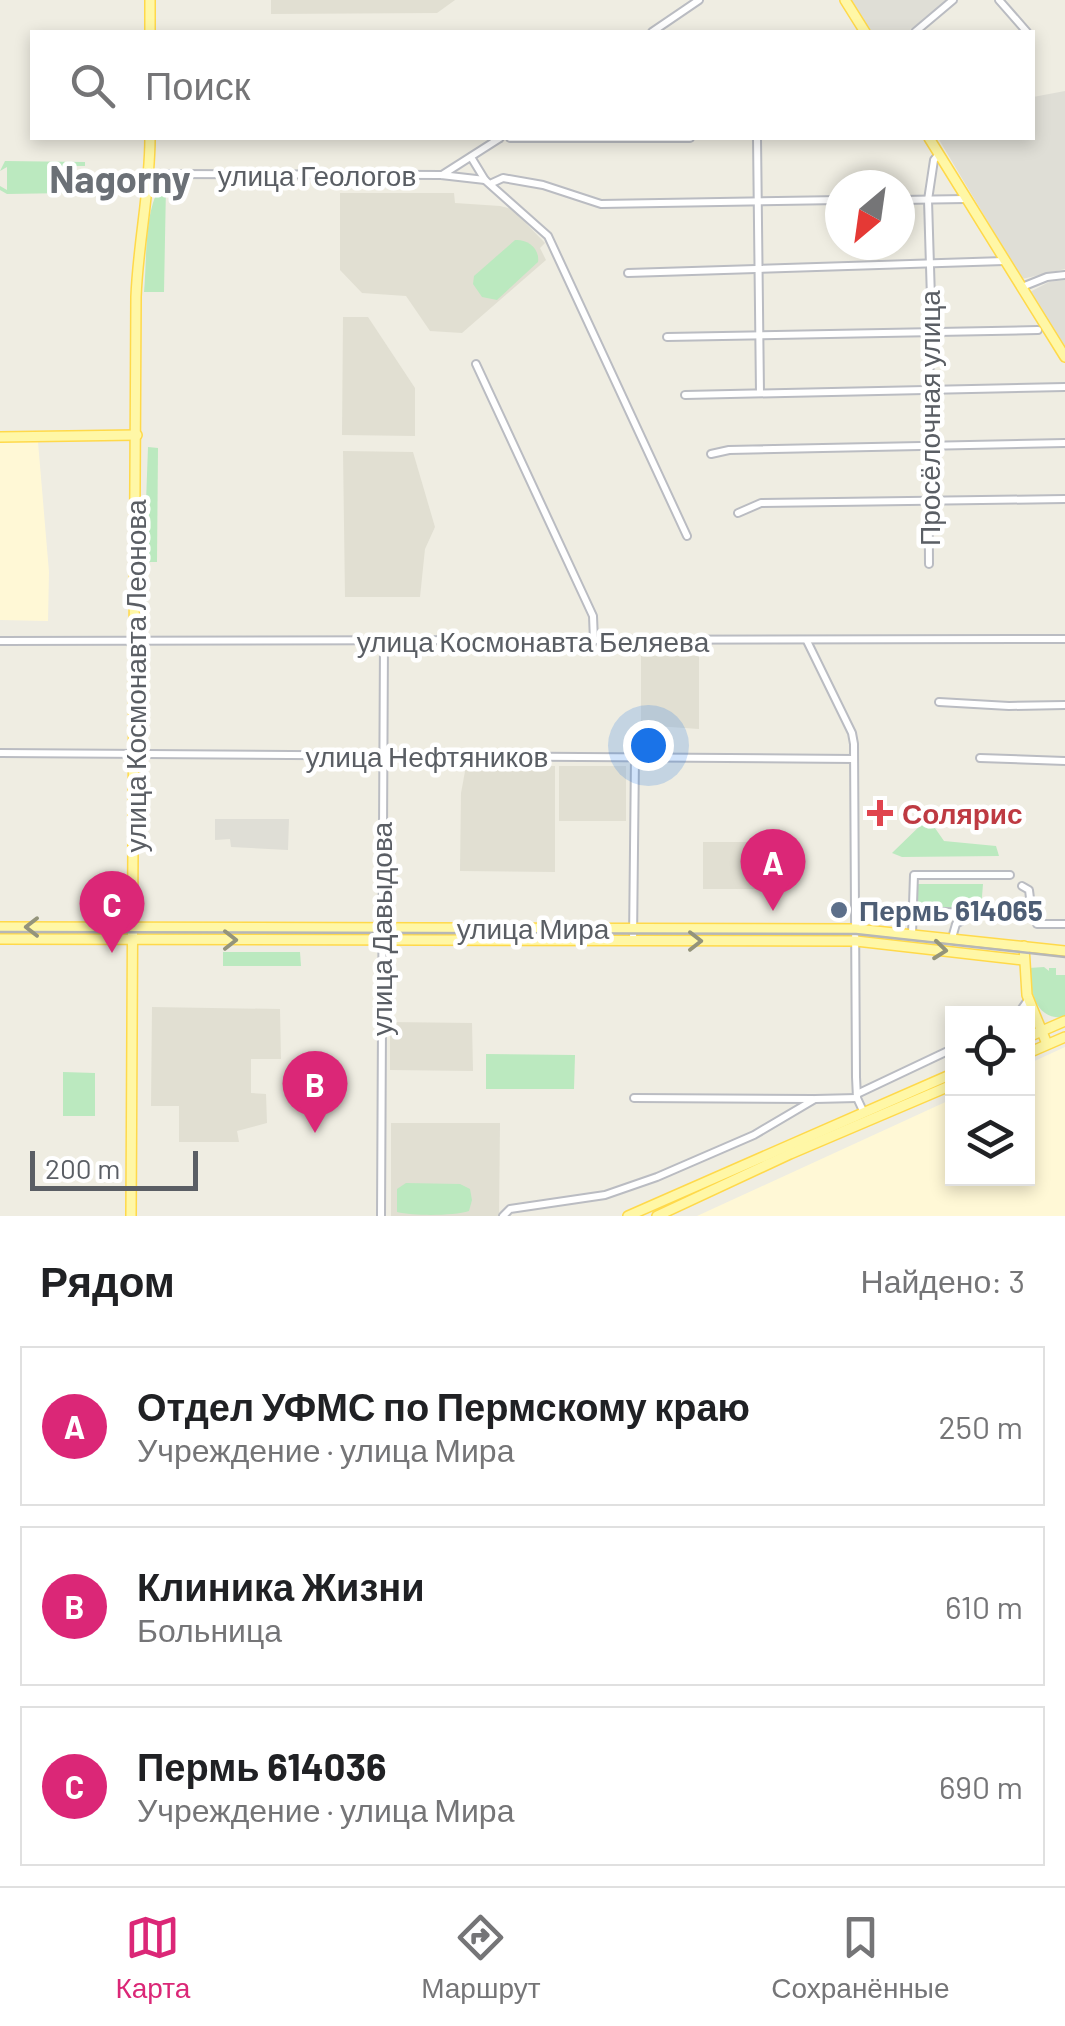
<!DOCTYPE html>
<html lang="ru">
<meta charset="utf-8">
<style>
body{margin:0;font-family:Barlow,sans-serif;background:#f2f2f2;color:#202124}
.controls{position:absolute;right:30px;bottom:30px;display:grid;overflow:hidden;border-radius:0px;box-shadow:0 5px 15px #0003}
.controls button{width:90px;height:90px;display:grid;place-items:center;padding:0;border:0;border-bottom:2px solid #e0e0e0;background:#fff;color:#202124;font:50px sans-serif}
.compass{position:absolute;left:825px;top:170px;width:90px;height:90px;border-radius:50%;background:#fff;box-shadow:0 5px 15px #0003;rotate:209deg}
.scale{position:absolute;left:30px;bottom:25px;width:168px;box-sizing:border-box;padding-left:10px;border:5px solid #5a5e64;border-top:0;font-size:28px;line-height:35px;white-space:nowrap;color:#5a5e64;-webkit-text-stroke:8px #fff;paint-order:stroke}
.you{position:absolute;left:648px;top:745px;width:35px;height:35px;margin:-25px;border:8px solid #fff;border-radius:50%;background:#1a73e8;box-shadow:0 0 0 15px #1a73e833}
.badge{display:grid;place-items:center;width:65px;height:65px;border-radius:50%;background:#db2777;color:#fff;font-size:32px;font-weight:700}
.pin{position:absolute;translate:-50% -82px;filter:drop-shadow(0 2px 5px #0008)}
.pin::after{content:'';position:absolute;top:52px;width:35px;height:30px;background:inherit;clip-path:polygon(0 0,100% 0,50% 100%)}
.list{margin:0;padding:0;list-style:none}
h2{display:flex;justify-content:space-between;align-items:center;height:130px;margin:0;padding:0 40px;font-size:42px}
h2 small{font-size:32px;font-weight:400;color:#757577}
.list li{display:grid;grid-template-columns:65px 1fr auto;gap:30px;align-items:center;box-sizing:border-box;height:160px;margin:0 20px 20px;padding:0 20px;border:2px solid #e0e0e0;border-radius:0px}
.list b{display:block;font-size:38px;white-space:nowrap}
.list p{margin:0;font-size:32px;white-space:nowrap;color:#757577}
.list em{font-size:32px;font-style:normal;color:#757577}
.icon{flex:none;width:55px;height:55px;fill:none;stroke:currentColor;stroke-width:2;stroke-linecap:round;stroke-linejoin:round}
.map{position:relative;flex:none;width:1065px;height:1216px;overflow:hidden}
.search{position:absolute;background:#fff;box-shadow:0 5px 15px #0003;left:30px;right:30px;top:30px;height:110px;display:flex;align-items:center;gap:25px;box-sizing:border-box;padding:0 35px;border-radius:0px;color:#757577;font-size:38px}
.sheet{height:670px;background:#fff}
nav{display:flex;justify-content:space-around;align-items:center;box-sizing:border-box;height:140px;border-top:2px solid #e0e0e0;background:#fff;font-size:28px;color:#757577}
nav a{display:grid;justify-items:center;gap:5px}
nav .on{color:#db2777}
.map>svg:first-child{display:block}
</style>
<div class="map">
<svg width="1065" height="1216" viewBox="0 0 1065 1216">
<rect width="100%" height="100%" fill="#efede2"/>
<!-- commercial -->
<g fill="#fff8d6">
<polygon points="0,442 38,442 49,572 48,621 0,620"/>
<polygon points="1065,1047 1065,1216 697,1216 952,1099 952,1178 1028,1178 1028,1064"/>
</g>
<!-- industrial -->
<g fill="#dfded6">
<polygon points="851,0 948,0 907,32 871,32"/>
<polygon points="1065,91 1065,269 1022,279 938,138 1032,138 1033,97"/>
<polygon points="1065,280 1065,347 1030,292 1049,282"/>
<polygon points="215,819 289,819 288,850 231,847 230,839 215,840"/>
</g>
<!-- education -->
<g fill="#e1dfd2">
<polygon points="271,0 455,0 437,13 271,14"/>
<polygon points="340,193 454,193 455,203 500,206 512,209 545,243 540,248 546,260 462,333 430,331 406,296 362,293 340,270"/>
<polygon points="343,317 368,317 415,388 415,436 342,435"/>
<polygon points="343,451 413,452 435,527 425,549 420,597 345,597"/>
<polygon points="641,656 699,656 699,729 641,725"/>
<polygon points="466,766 555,766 555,872 460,871 461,793"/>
<rect x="559" y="766" width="67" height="55"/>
<rect x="703" y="842" width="81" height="47"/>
<polygon points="152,1007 280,1009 281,1059 251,1059 251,1093 266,1094 267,1123 237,1131 239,1142 179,1142 179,1106 151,1106"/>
<polygon points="390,1022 472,1023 473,1071 390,1070"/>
<polygon points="391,1123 500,1123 499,1216 391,1216"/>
</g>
<!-- green -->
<g fill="#bbe9bf">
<polygon points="5,161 85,162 85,166 74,166 79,181 69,193 7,194 0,190 0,186 7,190 7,167 0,171"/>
<path d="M166,186l-2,106h-20c3,-32 0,-76 15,-104z"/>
<path d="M515,240c13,-1 25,9 23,22l-41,38 -15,-3 -9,-13 1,-8z"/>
<polygon points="148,447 158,448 157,562 149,562 144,557"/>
<polygon points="928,818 944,841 996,846 999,856 902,857 892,853"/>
<polygon points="917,884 983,884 981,909 917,908"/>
<polygon points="223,952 300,952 301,966 223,966"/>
<path d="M1044,967l5,4v-3h7v7h9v42c-29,4 -35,-25 -36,-49z"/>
<polygon points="486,1054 575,1055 574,1089 486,1089"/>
<polygon points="63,1072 95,1073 95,1116 63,1116"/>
<path d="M406,1183l54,1 10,5 2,11 -3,11c-16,5 -55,5 -72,1v-23z"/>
</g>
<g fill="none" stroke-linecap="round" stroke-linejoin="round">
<!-- minor casing -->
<g stroke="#babcc2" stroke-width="10">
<g id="minor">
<polyline points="999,0 1027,32"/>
<polyline points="652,32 699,0"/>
<polyline points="915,32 953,0"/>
<polyline points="510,138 690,138"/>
<polyline points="757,138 760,393"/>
<polyline points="471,157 485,180 548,236 687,536"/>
<polyline points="150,174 441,175 485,180"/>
<polyline points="442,175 500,138"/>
<polyline points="492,183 503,178 543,185 601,204 840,200"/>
<polyline points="900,200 966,199"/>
<polyline points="628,273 1004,261"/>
<polyline points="1022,287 1047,277 1065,275"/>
<polyline points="667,337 1038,330"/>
<polyline points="476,364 593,616 594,641"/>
<polyline points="685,395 1065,387"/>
<polyline points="711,454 729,450 1065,443"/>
<polyline points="738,513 761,503 1065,499"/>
<polyline points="929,564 928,391 932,332 928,200 934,160 939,154"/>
<polyline points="0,641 1065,639"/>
<polyline points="807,641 852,733 854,744 856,1077 857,1098 864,1113"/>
<polyline points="939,702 1009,706 1065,705"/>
<polyline points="0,753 854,759"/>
<polyline points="980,758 1065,761"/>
<polyline points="914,911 1032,915 1029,890 1022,886"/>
<polyline points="1037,924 1065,924"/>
<polyline points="912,934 914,875 1010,875"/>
<polyline points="952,938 956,924 972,915"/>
<polyline points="633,941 635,756"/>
<polyline points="1018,1014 1028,1000"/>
<polyline points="857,1094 952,1049"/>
<polyline points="634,1098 813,1099"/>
<polyline points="381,1216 384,641"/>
<polyline points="503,1216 510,1209 605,1195 657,1177 754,1135 815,1099 857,1098"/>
</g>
</g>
<!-- major casing -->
<g stroke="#ffd94a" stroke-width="12">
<g id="major">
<polyline points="845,0 865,32"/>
<polyline points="150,32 150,0"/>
<polyline points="929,138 1065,357"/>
<polyline points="0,437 137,435"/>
<polyline points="0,927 856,929 1065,951"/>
<polyline points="0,939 856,941 1023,960"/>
<polyline points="1024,946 1027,995 1047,1044"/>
<polyline points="1028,1037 1065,1021"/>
<polyline points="1028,1053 1065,1037"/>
<path d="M131,1216l5,-919c2,-54 14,-106 14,-159"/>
<polyline points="628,1216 952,1074"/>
<polyline points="657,1216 790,1154 952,1085"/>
</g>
</g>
<!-- minor -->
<use href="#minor" stroke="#fff" stroke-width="6"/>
<!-- major -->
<use href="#major" stroke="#fff7a6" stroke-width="9"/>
<!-- tram -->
<polyline stroke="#b6b7b7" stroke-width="2.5" points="0,932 856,934 1065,957"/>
</g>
<!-- one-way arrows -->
<defs><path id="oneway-chevron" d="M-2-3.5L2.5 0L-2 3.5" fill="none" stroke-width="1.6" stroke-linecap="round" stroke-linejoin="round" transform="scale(2.5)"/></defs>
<g stroke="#94947b">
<use href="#oneway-chevron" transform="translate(32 927) rotate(-180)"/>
<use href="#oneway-chevron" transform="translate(230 940)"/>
<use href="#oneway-chevron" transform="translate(695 941)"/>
<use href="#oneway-chevron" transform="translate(940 950) rotate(6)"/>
</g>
<!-- markers -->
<path fill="#e0444e" stroke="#fff" stroke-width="4" d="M875 798h10v10h10v10h-10v10h-10v-10h-10v-10h10z"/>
<circle fill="#5c6f8a" stroke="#fff" stroke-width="4" cx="839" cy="910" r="10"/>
<g text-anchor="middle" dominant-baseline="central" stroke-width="9" stroke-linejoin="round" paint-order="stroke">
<!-- street labels -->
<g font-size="28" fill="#5a5e64" stroke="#fff">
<text x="317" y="175">улица Геологов</text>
<text transform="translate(929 418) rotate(-90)">Просёлочная улица</text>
<text x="533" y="641">улица Космонавта Беляева</text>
<text transform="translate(135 676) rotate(-90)">улица Космонавта Леонова</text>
<text x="427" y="756">улица Нефтяников</text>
<text x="533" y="928">улица Мира</text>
<text transform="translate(381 929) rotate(-90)">улица Давыдова</text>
</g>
<!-- health labels -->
<g font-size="28" font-weight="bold" fill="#be3a42" stroke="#fff" text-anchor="start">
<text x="902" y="813">Солярис</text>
</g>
<!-- service labels -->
<g font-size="28" font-weight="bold" fill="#4e5e75" stroke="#fff" text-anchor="start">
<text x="859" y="910">Пермь 614065</text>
</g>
<!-- district labels -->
<g font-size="38" font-weight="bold" fill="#6b7076" stroke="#fff">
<text x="120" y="178">Nagorny</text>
</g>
</g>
</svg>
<div class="controls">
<button><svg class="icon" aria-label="locate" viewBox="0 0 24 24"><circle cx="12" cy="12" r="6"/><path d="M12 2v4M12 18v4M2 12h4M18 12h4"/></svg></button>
<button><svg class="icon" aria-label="layers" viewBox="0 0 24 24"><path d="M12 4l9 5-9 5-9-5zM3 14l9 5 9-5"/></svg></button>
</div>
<svg class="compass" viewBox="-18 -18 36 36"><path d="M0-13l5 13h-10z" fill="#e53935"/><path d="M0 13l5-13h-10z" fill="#757577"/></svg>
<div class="scale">200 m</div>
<div class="you"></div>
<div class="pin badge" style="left:773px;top:911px">A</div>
<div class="pin badge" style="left:315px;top:1133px">B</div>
<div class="pin badge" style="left:112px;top:953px">C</div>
<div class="search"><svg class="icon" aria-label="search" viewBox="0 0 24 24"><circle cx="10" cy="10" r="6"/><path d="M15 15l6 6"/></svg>Поиск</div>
</div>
<section class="sheet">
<h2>Рядом<small>Найдено: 3</small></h2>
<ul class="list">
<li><span class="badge">A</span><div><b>Отдел УФМС по Пермскому краю</b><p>Учреждение · улица Мира</p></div><em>250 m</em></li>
<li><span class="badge">B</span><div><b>Клиника Жизни</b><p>Больница</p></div><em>610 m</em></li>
<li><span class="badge">C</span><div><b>Пермь 614036</b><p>Учреждение · улица Мира</p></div><em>690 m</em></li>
</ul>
</section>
<nav>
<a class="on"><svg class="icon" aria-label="map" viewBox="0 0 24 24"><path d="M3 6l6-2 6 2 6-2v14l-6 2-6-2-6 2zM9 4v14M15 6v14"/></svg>Карта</a>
<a><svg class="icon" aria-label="directions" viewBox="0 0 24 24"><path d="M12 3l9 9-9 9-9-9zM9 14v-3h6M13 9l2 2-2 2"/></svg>Маршрут</a>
<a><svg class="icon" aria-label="saved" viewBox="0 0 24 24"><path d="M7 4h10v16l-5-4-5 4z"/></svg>Сохранённые</a>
</nav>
